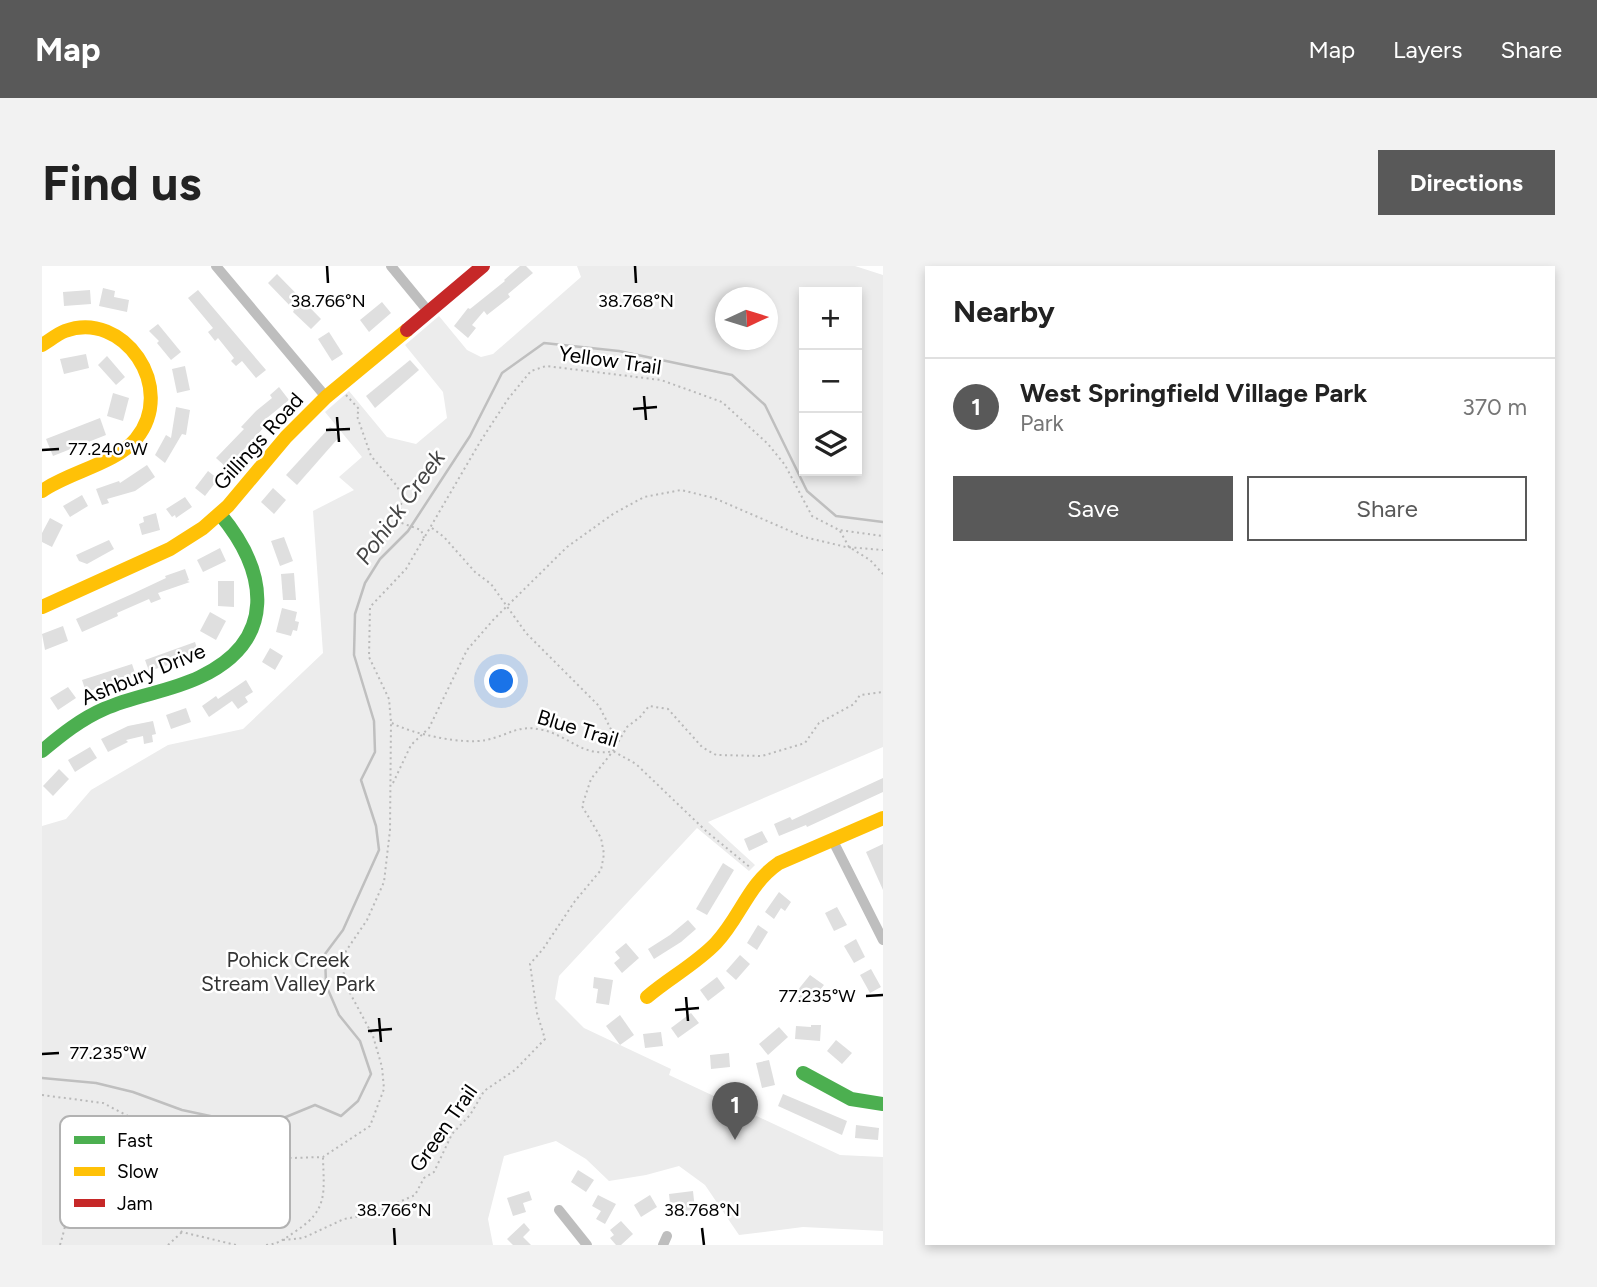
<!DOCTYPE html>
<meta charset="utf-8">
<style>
body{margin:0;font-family:Figtree,sans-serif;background:#f2f2f2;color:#222}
.controls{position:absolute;right:21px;top:21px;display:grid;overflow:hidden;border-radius:0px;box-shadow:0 4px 10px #0003}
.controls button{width:63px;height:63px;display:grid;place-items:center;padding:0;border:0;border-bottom:2px solid #e0e0e0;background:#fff;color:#222;font:35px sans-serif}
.compass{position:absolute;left:673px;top:21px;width:63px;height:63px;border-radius:50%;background:#fff;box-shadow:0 4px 10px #0003;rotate:86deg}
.you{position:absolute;left:460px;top:416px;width:24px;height:24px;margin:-18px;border:5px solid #fff;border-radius:50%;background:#1a73e8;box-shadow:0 0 0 10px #1a73e833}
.badge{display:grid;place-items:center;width:46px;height:46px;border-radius:50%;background:#595959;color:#fff;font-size:23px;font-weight:700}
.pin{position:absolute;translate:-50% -58px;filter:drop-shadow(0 2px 4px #0008)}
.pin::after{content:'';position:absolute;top:37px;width:24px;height:21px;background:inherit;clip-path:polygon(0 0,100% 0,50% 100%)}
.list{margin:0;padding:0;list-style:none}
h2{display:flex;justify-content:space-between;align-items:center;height:91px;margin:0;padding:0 28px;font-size:30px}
h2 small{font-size:23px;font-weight:400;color:#767676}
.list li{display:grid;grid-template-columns:46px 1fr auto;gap:21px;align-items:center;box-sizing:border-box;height:98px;padding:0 28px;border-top:2px solid #e0e0e0}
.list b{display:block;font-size:26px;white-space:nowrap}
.list p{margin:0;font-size:23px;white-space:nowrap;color:#767676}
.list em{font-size:23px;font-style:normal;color:#767676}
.actions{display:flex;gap:14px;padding:21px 28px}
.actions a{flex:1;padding:16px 0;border:2px solid #595959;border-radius:0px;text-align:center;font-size:24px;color:#595959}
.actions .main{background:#595959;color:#fff}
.icon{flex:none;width:38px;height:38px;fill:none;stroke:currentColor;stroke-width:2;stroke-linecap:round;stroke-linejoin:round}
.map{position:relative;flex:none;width:841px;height:979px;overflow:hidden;border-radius:0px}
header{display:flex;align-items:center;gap:42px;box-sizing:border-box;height:98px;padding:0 35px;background:#595959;color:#fff}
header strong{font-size:33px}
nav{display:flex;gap:38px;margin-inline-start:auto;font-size:24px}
.intro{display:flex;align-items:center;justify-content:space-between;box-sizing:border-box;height:168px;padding:0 42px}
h1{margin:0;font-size:49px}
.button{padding:18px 32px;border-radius:0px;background:#595959;color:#fff;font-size:24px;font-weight:700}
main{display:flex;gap:42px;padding:0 42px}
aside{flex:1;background:#fff;border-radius:0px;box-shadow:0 4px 10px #0003}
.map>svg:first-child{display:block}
</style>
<header>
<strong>Map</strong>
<nav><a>Map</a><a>Layers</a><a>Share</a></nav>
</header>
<div class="intro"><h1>Find us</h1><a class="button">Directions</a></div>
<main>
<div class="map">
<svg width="841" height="979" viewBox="0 0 841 979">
<rect width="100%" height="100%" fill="#fff"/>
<!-- green -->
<path fill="#ececec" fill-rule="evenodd" d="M535,0h278l28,9v472l-175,75 47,43 -6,6 -52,-43 -138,148 -4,23 29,29 87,41 -2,6 171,80 43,2v74l-80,-4 -64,8 -34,-50 -26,-19 -33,9 -37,6 -23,-22 -30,-18 -52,15 -16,63 5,26h-451v-419l24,-7 25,-29 77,-45 75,-16 80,-76 -10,-142 41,-21 -15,-13 23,-20 -37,-45 24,-21 38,46 29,7 31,-26 -4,-26 -38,-47 34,-29 28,34 14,7 12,-3 88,-77zM762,26h53v179h-53zM684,32h42v42h-42z"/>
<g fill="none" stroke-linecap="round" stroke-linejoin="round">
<!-- stream -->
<polyline stroke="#bfbfbf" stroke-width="2.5" points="0,812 54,817 91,826 140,844 225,862 239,853 273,839 299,850 316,835 329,808 318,775 297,749 284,719 283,688 301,664 337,584 334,560 319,514 333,486 332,455 312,389 313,348 323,317 338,293 366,265 413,193 428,170 460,107 502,77 577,85 690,109 723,139 765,225 794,250 841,256"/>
</g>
<!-- building -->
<g fill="#dfdfdf">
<polygon points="478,0 484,0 491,7 466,28 468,31 445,49 442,45 430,59 434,62 426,72 412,60 426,42 428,43 463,15 462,14"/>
<polygon points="235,8 279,53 269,63 251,46 252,44 226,17"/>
<polygon points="61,22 73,25 72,31 87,34 85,46 57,40"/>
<polygon points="48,24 49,38 22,40 21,26"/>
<polygon points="156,24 224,104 214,112 200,95 194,100 189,95 192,92 176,72 173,75 166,66 171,62 146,32"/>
<polygon points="340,36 349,47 327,66 318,54"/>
<polygon points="116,58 139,86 129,94 115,77 117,75 107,65"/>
<polygon points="287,66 301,88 290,95 276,73"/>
<polygon points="44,88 47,102 22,108 18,93"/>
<polygon points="65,90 83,111 74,119 56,99"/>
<polygon points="368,94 377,104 333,142 324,130"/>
<polygon points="143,100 148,124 135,127 130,103"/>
<polygon points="237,121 247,134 220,156 224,159 185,202 174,192 202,163 199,161 214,145 230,132 228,129"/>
<polygon points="71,127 87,132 81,155 65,150"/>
<polygon points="134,141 148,144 144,169 140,168 123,197 113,189 124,169 129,172"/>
<polygon points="58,152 64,169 11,190 4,173"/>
<polygon points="288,161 298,170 255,219 244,209"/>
<polygon points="105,199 113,211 93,225 65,233 67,237 60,239 54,223 77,215 78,217"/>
<polygon points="166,205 176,213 163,230 153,222"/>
<polygon points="231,222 244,234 232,248 219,236"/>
<polygon points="40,229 46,240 28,251 21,240"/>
<polygon points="143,231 150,241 134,252 133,249 130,251 124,243"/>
<polygon points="114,247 118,264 100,269 97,258 102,256 101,251"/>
<polygon points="8,252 21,259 10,281 0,276 0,267"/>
<polygon points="242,271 251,295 238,300 229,275"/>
<polygon points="67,274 72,283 45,298 37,295 34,289"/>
<polygon points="178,282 184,295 161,306 155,294"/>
<polygon points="143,303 147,314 145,315 148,316 116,327 119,333 109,337 107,333 75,347 76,350 40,366 34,353 90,328 124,312 123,310"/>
<polygon points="252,307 254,334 241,334 239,308"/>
<polygon points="176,315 192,315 192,341 176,340"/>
<polygon points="240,342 255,346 253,355 257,356 255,365 251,364 249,370 234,366"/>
<polygon points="168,346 184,355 174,374 158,365"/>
<polygon points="21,360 26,375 3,384 0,368"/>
<polygon points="153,376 157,389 107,405 103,394"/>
<polygon points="228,382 241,390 233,404 220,396"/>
<polygon points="90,398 94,410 44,426 40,414"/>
<polygon points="204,414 211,426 203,431 206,436 196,443 190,435 167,451 160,440 174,430 176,433"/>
<polygon points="26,421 34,432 16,444 8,432"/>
<polygon points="144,442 149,456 129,463 124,449"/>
<polygon points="111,455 114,468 110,469 111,476 102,478 101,470 84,474 86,476 66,486 59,473 86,460"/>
<polygon points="48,481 55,492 33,506 26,494"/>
<polygon points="17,503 27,513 11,530 1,520"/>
<polygon points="841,512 841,526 765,561 764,559 737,570 732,558 748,551 750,554"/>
<polygon points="720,565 726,576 707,585 702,573"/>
<polygon points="841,578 841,624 824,586"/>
<polygon points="681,597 692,604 665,649 654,643"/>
<polygon points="737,626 749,636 743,645 739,642 732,653 723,646"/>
<polygon points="795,641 805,659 792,665 783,647"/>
<polygon points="646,654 654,663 639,676 612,693 606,683 628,669"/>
<polygon points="716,659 726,666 715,684 705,677"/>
<polygon points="814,673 823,691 812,697 802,680"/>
<polygon points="584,677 597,692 580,707 572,697 578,692 573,686"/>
<polygon points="698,689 708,698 694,714 684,705"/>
<polygon points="829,703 839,721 828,727 818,709"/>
<polygon points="768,709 782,719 766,739 756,732 759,728 755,725"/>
<polygon points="552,711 571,714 567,739 554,737 556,723 551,722"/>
<polygon points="675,711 683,722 666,735 658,724"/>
<polygon points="649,747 657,757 636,772 629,762"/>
<polygon points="578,749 592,769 578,779 564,760"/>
<polygon points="769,759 779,759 778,775 753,773 754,760 769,761"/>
<polygon points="737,761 746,771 726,789 717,778"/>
<polygon points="619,766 621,780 603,782 601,768"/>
<polygon points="794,774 810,787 800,798 785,785"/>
<polygon points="687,787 688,801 669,803 668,789"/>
<polygon points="727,794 733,819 720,822 714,797"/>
<polygon points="741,828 805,855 800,869 736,840"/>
<polygon points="814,859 837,862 836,874 813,872"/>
<polygon points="536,904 552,914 544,926 529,916"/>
<polygon points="487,925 490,934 481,937 484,946 471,950 465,932"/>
<polygon points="651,925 653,944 640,945 639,936 628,937 627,928"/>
<polygon points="556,929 574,938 563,958 554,953 559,945 550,940"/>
<polygon points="608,929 615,941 599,951 592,939"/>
<polygon points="579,955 591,968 579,979 574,979 568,972 572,969 568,964"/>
<polygon points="482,957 488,964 481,971 489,979 471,979 465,973"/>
</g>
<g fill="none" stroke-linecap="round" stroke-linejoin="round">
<!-- path -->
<g stroke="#b9b9b9" stroke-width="2" stroke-dasharray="2 3.5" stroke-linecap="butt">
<polyline points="304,129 317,143 315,150 329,190 355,220 360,231 357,256 379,264 382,272"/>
<polyline points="390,262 402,271 433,306 449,318 484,367 557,440 575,475"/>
<polyline points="798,265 807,281 828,294 841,308"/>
<path d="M350,457c20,11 72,22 94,17 24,-5 31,-16 57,-10 26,6 41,28 70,21l23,13 70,67 45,37"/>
<polyline points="351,517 369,479 387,462 425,384 452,353 525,281 571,248 602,231 639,224 672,232 762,271 804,281 841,284"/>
<polyline points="0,829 61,837 115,865 160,882 250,892 281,891 328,860 342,823 340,801 331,770 301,714 304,685 325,654 342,616 348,564 349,456 347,433 327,391 328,341 364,303 438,176 466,133 489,105 504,100 619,114 680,136 726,178 743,199 770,250 797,264 841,270"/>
<polyline points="241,974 261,972 302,953 330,948 373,929 382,912 392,906 410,868 428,849 442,825 473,804 503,773 495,747 488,698 501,683 533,635 559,604 562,588 559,572 540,540 549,513 571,485 585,461 598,451 607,440 626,443 660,481 674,489 720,490 763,477 777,457 812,438 818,429 841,426"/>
<path d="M18,979c5,-17 9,-33 8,-51 -1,-17 -7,-27 2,-44l13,1 24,17 25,18 50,46 54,13"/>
<polyline points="126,979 140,966"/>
<path d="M224,979c13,-1 20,-7 30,-14 32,-21 28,-38 27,-73"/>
</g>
<!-- street -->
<g stroke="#bebebe" stroke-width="10">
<polyline points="174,0 284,131"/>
<polyline points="349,0 386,45"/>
<polyline points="790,573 841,674"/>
<polyline points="517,944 545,979"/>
<polyline points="621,979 625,970"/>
</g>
<!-- fast -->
<g stroke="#4caf50" stroke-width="14">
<path d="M0,485c19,-16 39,-32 62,-42 31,-14 65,-17 96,-32 78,-37 68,-105 20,-163"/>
<polyline points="761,807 809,833 841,838"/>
</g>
<!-- slow -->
<g stroke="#ffc107" stroke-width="14">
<path d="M0,79c7,-4 15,-11 23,-14 58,-22 113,57 71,108 -21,25 -67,33 -94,52"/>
<polyline points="0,341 128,283 161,262 186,240 244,171 284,131 365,64"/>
<path d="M605,731c22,-19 49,-33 69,-54 24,-25 32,-59 63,-80l104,-45"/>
</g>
<!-- jam -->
<polyline stroke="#c62828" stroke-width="14" points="365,64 441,0"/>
</g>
<!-- ticks -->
<path fill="none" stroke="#000" stroke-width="2.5" d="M285,0l1,17M593,0l1,17M602,130l2,24M591,143l24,-2M295,151l2,25M284,164l24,-1M0,184l17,-1M824,730l17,-1M644,731l2,24M633,744l24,-2M337,752l2,24M326,765l24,-2M0,788l17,-1M352,962l1,17M660,962l2,17"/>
<g text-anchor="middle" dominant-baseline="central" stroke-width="5" stroke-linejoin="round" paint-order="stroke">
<!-- street labels -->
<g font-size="21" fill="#000" stroke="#fff">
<text transform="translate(568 94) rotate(8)">Yellow Trail</text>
<text transform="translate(216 175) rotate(-48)">Gillings Road</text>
<text transform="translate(101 408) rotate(-22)">Ashbury Drive</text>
<text transform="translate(536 462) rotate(17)">Blue Trail</text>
<text transform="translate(401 862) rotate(-55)">Green Trail</text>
</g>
<!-- park labels -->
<g font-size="21" fill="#333" stroke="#fff">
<text x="246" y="693">Pohick Creek<tspan x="246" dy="24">Stream Valley Park</tspan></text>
</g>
<!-- water labels -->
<g font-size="23" font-style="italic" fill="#444" stroke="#fff">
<text transform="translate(358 241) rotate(-54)">Pohick Creek</text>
</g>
</g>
<!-- legend -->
<rect x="18" y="850" width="230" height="112" rx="10" fill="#fff" stroke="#b2b2b2" stroke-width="2"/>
<rect x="32" y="870" width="31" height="8" fill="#4caf50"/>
<rect x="32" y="901" width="31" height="9" fill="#ffc107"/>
<rect x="32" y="933" width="31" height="8" fill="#c62828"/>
<g font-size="19" fill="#000">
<text x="75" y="881">Fast</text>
<text x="75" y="912">Slow</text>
<text x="75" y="944">Jam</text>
</g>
<g font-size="18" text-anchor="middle" fill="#000" stroke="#fff" stroke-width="5" stroke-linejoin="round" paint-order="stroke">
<text x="286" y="41">38.766°N</text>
<text x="594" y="41">38.768°N</text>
<text x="66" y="189">77.240°W</text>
<text x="775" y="736">77.235°W</text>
<text x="66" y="793">77.235°W</text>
<text x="352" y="950">38.766°N</text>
<text x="660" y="950">38.768°N</text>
</g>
</svg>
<div class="controls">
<button>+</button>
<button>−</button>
<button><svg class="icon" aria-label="layers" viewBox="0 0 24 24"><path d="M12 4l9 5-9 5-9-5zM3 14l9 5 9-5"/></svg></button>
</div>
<svg class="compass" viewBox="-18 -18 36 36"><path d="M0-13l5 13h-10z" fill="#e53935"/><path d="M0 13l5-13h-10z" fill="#767676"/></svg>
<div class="you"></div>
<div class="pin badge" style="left:693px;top:874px">1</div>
</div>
<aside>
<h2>Nearby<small></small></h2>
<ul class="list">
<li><span class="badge">1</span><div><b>West Springfield Village Park</b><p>Park</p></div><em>370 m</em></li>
</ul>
<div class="actions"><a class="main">Save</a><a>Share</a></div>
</aside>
</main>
